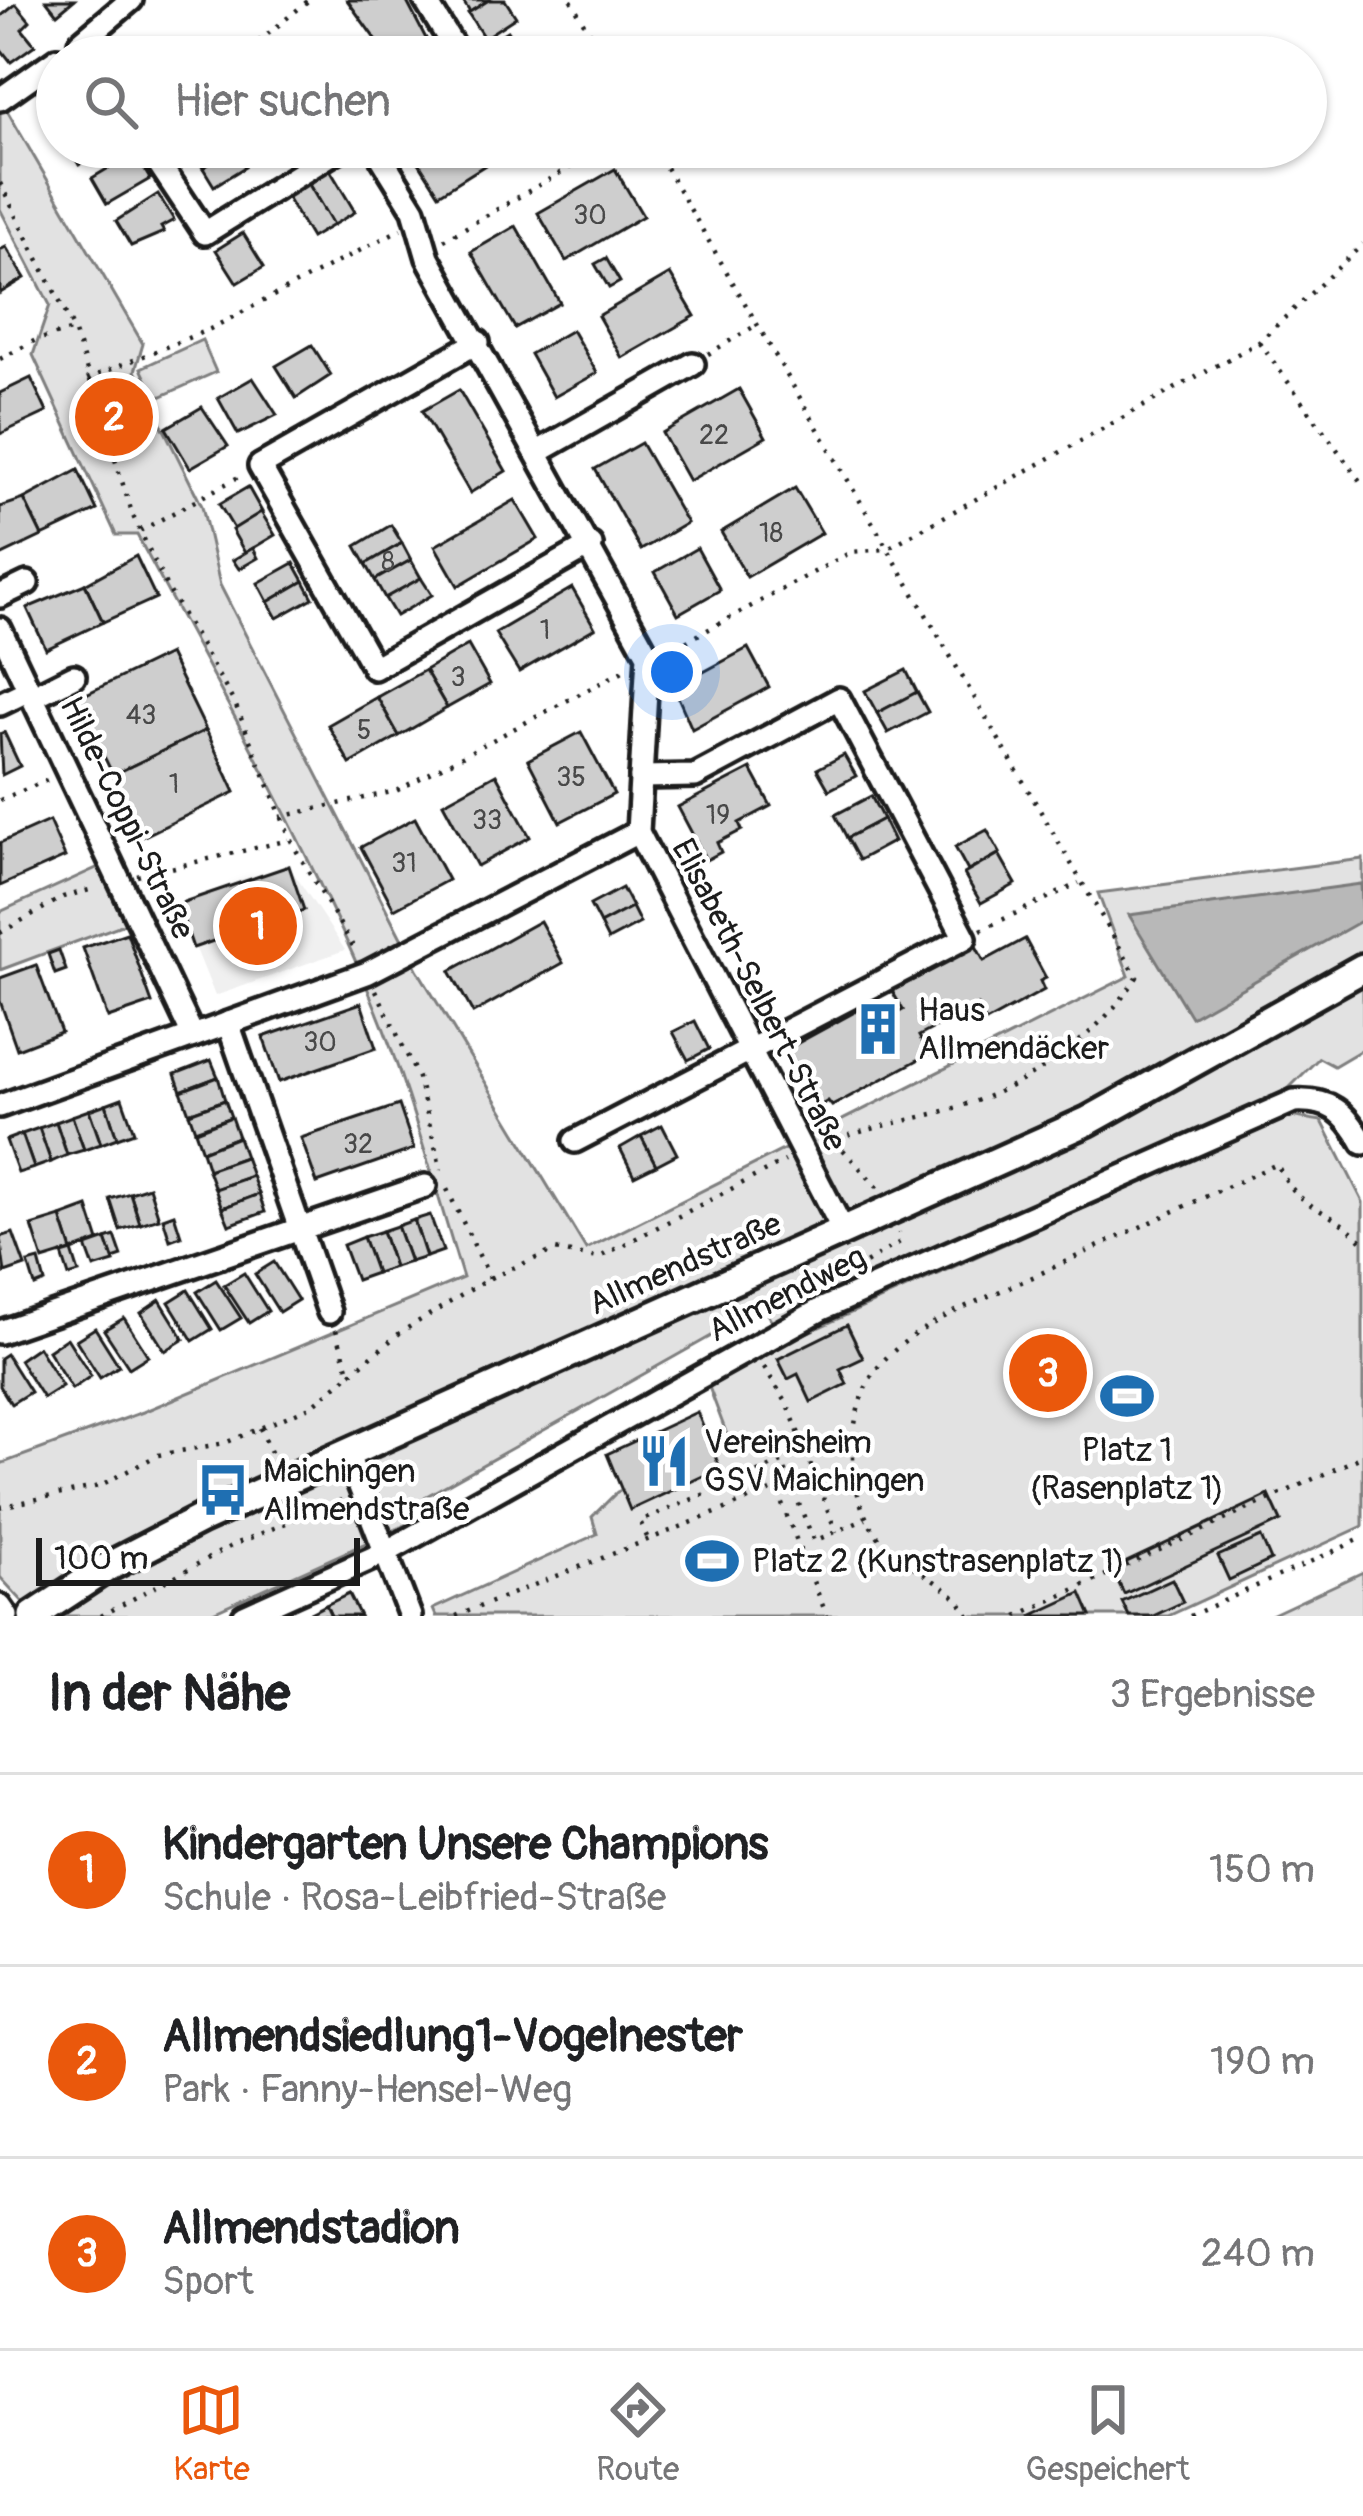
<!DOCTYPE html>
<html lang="de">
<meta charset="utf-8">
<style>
body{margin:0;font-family:Pangolin,sans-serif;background:#f2f2f2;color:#202124}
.scale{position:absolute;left:36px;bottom:30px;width:324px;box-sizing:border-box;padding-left:12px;border:6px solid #1c1c1c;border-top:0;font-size:33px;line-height:42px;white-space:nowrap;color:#1c1c1c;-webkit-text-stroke:9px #fff;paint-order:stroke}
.you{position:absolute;left:672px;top:672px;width:42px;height:42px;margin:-30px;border:9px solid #fff;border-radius:50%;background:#1a73e8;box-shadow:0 0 0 18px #1a73e833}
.badge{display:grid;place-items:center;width:78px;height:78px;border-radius:50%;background:#ea580c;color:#fff;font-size:39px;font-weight:700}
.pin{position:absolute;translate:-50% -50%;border:6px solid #fff;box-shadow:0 3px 12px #0006}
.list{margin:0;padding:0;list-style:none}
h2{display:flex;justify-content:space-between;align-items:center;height:156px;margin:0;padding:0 48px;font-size:51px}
h2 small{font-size:39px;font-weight:400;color:#757577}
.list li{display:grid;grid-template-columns:78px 1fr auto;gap:36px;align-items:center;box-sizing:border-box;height:192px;padding:0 48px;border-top:3px solid #e0e0e0}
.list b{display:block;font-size:45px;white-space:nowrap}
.list p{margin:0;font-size:39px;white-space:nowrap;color:#757577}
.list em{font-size:39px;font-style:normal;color:#757577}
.icon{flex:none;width:66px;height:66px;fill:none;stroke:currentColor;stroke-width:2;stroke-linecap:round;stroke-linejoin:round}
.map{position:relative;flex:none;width:1363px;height:1616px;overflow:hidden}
.search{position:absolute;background:#fff;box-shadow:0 3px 9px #0004;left:36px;right:36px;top:36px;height:132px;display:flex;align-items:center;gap:30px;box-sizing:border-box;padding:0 42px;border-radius:66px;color:#757577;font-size:45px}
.sheet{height:732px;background:#fff}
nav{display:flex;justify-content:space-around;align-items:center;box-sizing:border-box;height:168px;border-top:3px solid #e0e0e0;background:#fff;font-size:33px;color:#757577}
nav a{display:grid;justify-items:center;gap:6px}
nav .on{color:#ea580c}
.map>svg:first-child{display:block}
</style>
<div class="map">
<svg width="1363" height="1616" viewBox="0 0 1363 1616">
<rect width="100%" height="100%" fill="#fff"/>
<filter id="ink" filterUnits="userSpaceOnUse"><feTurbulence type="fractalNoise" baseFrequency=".00833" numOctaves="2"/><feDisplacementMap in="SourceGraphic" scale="24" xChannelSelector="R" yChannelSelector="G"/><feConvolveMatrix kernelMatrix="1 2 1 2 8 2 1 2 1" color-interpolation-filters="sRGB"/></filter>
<g filter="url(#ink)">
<!-- built -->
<polygon fill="#f0f0f0" points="289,866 345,950 215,996 178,904"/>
<!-- green -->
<g fill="#e2e2e2" stroke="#7f7f7f" stroke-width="3">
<path d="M5,107l138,237 -8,27 67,135 18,79 197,384 169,280 543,-273 -31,-83 265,-34v190l-29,17 -15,-8 -44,44 -438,188 -63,36 -11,-19 -338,190 7,16 -228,103h-168l-36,-39v-113l143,-52 320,-134c-30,-96 -55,-194 -94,-286 -67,-157 -152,-307 -232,-457h-21l-83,-180 17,-50 -50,-96v-98z"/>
<polygon points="202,340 216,372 155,399 141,368"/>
<polygon points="101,866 127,923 0,970 0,912"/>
<polygon points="1289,1116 1322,1121 1363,1202 1363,1526 1168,1616 436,1616 433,1609 597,1534 592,1517 617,1492 730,1443 709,1387 793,1339"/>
<polygon points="1363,1572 1363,1616 1269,1616"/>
</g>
<!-- water -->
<polygon fill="#b8b8b8" stroke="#7a7a7a" stroke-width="3" points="1361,884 1363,920 1191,1017 1129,915"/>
<!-- building -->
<g fill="#cecece" stroke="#1c1c1c" stroke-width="3">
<polygon points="46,0 74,0 57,14"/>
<polygon points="347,0 406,0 433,52 388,57"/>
<polygon points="462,0 489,0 470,12"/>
<polygon points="489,0 505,0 516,17 484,38 468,13"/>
<polygon points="16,4 30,21 22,29 35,45 11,62 0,48 0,17"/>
<polygon points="507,31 517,46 496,57 487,43"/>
<polygon points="352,42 363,57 334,57 345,44"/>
<polygon points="57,77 57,120 55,121 36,89"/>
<polygon points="69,147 109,147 79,165"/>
<polygon points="120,147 131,147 150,179 107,204 92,178 112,166 105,155"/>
<polygon points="197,147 233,147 233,148 203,168 192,150"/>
<polygon points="409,147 480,147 490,162 439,194"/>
<polygon points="233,148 245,167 214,186 203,168"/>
<polygon points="615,169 643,216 566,261 538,213"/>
<polygon points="330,170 355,212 333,225 308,183"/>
<polygon points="308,183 333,225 311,238 286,196"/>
<polygon points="158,194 174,220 161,227 164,232 131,246 116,221"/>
<polygon points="516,226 560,303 515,328 471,252"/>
<polygon points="243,233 264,267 237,283 216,250"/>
<polygon points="6,247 25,278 0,293 0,250"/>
<polygon points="606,258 620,282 609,288 595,264"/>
<polygon points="670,274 695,316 622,358 598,316"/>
<polygon points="572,330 597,373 554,397 530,354"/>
<polygon points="312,345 331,375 296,398 276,366"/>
<polygon points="31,378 47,412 0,434 0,393"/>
<polygon points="253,378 277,415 238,434 218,398"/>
<polygon points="739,389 766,437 689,481 662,433"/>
<polygon points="459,390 506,471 470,493 422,411"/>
<polygon points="202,407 228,446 190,468 166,428"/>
<polygon points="641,443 687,523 641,550 595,469"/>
<polygon points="78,470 97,510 42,536 24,499"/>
<polygon points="248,487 262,512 234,529 219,504"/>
<polygon points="795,488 822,533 747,577 721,532"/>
<polygon points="24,499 42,536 0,556 0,507"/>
<polygon points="515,500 538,539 458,586 435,546"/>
<polygon points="261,512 275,535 245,553 232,530"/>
<polygon points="391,525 402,543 366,564 356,546"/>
<polygon points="402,543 411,560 375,580 366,564"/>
<polygon points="253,548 258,558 239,569 233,560"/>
<polygon points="697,548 720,590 678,614 655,572"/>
<polygon points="136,556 156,598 103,622 85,584"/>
<polygon points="411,560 421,578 385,598 375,580"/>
<polygon points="294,563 304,581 268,602 258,583"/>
<polygon points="421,578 432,595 396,616 385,598"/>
<polygon points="304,581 313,598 277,618 268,602"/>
<polygon points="85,584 103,622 46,649 27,608"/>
<polygon points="572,588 595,628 519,672 495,633"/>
<polygon points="468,645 490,684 447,708 425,670"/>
<polygon points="748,648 769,687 692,729 674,688"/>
<polygon points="169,654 206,730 113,775 76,699"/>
<polygon points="425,670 447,708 399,736 377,697"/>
<polygon points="906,670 917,692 877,713 865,691"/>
<polygon points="917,692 928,712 888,733 877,713"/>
<polygon points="377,697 399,736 350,764 328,725"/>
<polygon points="206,730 235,792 142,837 113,775"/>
<polygon points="4,732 20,766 2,775 0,734"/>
<polygon points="581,732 614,794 560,822 528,760"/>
<polygon points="844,755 856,776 829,790 817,769"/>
<polygon points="751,769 771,806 739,823 742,830 717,843 721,852 706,860 678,807"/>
<polygon points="496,774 530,837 477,866 443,803"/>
<polygon points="871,796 883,819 847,838 835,815"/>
<polygon points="415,818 448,880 394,909 361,847"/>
<polygon points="883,819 894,841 859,860 847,838"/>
<polygon points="49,821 65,857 0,886 0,843"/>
<polygon points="987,830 1000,853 968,871 955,847"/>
<polygon points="999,854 1016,884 981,903 964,874"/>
<polygon points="289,866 304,910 193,948 178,904"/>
<polygon points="622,888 632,907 600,924 590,905"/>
<polygon points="632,907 640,923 608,940 600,924"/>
<polygon points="540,921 563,963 473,1013 450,971"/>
<polygon points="127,933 152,1003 108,1018 83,948"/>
<polygon points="1025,939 1046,978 1040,981 1044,990 986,1022 977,1005 919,1036 929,1054 832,1106 828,1101 818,1107 787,1049 875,1001 885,1020 903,1010 892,991 976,946 984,961"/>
<polygon points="59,950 66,970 55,974 48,954"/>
<polygon points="36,965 61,1032 17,1049 0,1001 0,978"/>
<polygon points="361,1003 376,1048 279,1082 263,1037"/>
<polygon points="695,1021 709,1049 688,1060 673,1032"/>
<polygon points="211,1060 218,1077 181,1091 175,1074"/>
<polygon points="218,1077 225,1100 189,1113 181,1091"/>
<polygon points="122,1098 134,1132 117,1138 106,1104"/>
<polygon points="225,1100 231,1117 195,1130 189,1113"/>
<polygon points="106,1104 117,1138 101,1144 89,1110"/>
<polygon points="399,1105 414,1149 317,1183 301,1138"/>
<polygon points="89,1110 101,1144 84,1150 72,1116"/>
<polygon points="72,1116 84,1150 67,1155 56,1122"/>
<polygon points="231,1117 238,1137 202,1151 195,1131"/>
<polygon points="56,1122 67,1155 51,1162 39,1128"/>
<polygon points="662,1125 677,1154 656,1165 641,1136"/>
<polygon points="39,1128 51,1162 34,1168 22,1134"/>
<polygon points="22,1134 34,1168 18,1173 6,1140"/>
<polygon points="641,1136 656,1165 634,1176 620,1148"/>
<polygon points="238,1137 245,1157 208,1170 202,1151"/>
<polygon points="245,1157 252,1176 215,1189 208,1170"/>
<polygon points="252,1176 259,1194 222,1208 215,1189"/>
<polygon points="149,1187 159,1218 140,1224 130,1193"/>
<polygon points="130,1193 140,1224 120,1230 110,1199"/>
<polygon points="259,1194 265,1212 229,1225 222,1208"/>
<polygon points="88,1207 99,1241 72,1251 61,1217"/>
<polygon points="174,1214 181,1236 170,1240 163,1218"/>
<polygon points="430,1215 443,1251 426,1257 414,1220"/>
<polygon points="61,1217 72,1251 43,1260 32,1226"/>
<polygon points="414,1220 426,1257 410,1262 397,1226"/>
<polygon points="397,1226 410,1262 394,1267 382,1231"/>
<polygon points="382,1231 394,1267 376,1273 363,1237"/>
<polygon points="13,1233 25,1266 5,1273 0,1237"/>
<polygon points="115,1236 122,1256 113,1259 106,1239"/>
<polygon points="363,1237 376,1273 356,1280 343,1245"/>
<polygon points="106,1239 114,1262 94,1268 86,1246"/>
<polygon points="72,1251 79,1273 69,1276 62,1254"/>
<polygon points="39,1260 45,1282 35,1286 28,1263"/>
<polygon points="274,1262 298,1300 279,1312 255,1274"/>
<polygon points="244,1273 268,1311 249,1323 224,1285"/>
<polygon points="216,1280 241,1318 221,1330 197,1292"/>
<polygon points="188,1290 212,1329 193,1341 169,1302"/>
<polygon points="160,1300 184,1339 165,1351 141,1313"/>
<polygon points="124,1318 148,1356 129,1368 104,1330"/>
<polygon points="847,1325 863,1358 840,1369 847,1384 811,1402 798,1374 788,1379 778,1359"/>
<polygon points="95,1328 119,1366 100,1378 76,1340"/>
<polygon points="67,1338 91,1376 72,1389 48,1351"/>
<polygon points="38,1347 62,1386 43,1398 19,1360"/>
<polygon points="6,1354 30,1392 11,1404 0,1386 0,1358"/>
<polygon points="697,1412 720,1468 630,1510 607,1454"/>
<polygon points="1269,1495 1281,1521 1124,1594 1112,1569"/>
<polygon points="1261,1537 1271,1560 1229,1580 1218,1556"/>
<polygon points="1172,1579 1183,1602 1153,1616 1129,1616 1122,1602"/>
<polygon points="1081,1593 1091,1616 1031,1616"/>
<polygon points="349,1594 360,1616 331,1616 326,1605"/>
<polygon points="326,1605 331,1616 304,1616"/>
</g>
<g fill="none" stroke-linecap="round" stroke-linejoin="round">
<!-- minor casing -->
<g stroke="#1c1c1c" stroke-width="30">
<g id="minor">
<polyline points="425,0 460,57"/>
<polyline points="89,57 80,43 131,0"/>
<polyline points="0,99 57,59"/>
<polyline points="148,147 205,233 343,147"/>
<polyline points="375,147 414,210 428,258 648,655 638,832 844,1232"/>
<polyline points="478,342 260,466 374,668 591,545"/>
<polyline points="538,452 693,364"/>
<polyline points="0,596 27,583"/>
<polyline points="0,629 193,1036"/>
<polyline points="32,697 74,676"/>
<polyline points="0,704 29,690"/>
<polyline points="228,1023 329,1312"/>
<polyline points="0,1106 367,973 638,832"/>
<polyline points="575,1141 965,938 839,699 695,776 641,777"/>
<polyline points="0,1332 425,1186"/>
<polyline points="347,1453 410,1616"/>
<polyline points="0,1606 7,1616"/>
<path d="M244,1616l142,-64 434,-242 474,-209c36,-2 51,10 69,42"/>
</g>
</g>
<!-- major casing -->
<g stroke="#1c1c1c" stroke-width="36">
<polyline id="major" points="33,1616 106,1568 201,1519 1088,1121 1363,968"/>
</g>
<!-- path -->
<g stroke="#1c1c1c" stroke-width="4.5" stroke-dasharray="3 9" stroke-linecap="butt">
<polyline points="571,0 603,57"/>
<polyline points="240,57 309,0"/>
<polyline points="270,147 281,165"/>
<path d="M654,147l483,830c-37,58 -105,106 -170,127 -47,16 -99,22 -145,41"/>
<polyline points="0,183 74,330"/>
<polyline points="444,240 605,147"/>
<polyline points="1259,342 1363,485"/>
<polyline points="708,354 755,326"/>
<polyline points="0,359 36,340 74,330 133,516 166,585 236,706 293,845 357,953"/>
<polyline points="87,379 210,329 401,229"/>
<polyline points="140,531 244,474"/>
<polyline points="665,653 851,552 886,549 1259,342 1363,244"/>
<polyline points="0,800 50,779"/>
<polyline points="280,817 396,791 625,670"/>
<polyline points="137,876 289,840"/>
<polyline points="981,930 1079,883"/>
<polyline points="0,933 63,897 97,888"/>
<polyline points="376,990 418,1078 441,1170"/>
<polyline points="835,1141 880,1190"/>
<polyline points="856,1269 900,1242 899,1233"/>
<polyline points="490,1278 555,1250 598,1258 785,1161"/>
<polyline points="336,1330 350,1374 401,1332 490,1278 446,1187"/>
<polyline points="764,1367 788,1405 836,1532"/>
<polyline points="260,1428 275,1461"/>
<polyline points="0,1507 99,1486 158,1455 225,1443 312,1406 350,1374"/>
<polyline points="647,1537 640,1521 782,1462 814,1541 866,1519"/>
<polyline points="101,1616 233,1545 344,1499"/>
<polyline points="456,1616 776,1489 827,1616"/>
<path d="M969,1616c-21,-40 -80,-49 -103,-99 -21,-45 -18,-120 18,-157 41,-41 100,-61 151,-84 81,-38 161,-75 242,-112 24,51 50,40 86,78"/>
<polyline points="1017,1616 1363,1456"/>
<polyline points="1190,1616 1363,1538"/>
</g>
<!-- minor -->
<use href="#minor" stroke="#fff" stroke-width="21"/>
<!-- major -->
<use href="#major" stroke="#fff" stroke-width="27"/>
</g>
</g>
<!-- icons -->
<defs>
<g id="building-bare" transform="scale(4.14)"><path d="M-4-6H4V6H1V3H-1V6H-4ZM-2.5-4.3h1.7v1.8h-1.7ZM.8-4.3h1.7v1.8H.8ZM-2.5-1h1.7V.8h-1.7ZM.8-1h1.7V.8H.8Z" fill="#1f6fb2" stroke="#fff" stroke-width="2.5" paint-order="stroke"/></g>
<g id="stadium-bare" transform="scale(4.14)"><path d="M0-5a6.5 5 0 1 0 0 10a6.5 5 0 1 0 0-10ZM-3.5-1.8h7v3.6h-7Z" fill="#1f6fb2" stroke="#fff" stroke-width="2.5" paint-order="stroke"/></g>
<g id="restaurant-bare" transform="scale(4.14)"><path d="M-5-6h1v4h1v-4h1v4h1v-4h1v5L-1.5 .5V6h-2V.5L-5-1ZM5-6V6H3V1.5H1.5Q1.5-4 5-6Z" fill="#1f6fb2" stroke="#fff" stroke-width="2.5" paint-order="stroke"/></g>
<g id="bus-bare" transform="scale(4.14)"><path d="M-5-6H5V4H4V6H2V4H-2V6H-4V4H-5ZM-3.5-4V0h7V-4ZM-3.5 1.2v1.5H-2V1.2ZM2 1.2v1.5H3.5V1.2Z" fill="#1f6fb2" stroke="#fff" stroke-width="2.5" paint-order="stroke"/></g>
</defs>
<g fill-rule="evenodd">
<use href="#building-bare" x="878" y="1029"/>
<use href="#stadium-bare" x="1127" y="1396"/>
<use href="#restaurant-bare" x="664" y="1461"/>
<use href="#bus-bare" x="223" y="1490"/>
<use href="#stadium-bare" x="712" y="1561"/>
</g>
<g text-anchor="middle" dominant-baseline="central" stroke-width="9" stroke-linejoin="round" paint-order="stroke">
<!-- number labels -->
<g font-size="27" fill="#484848">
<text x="590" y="215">30</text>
<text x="714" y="435">22</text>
<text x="771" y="533">18</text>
<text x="388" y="562">8</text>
<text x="545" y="630">1</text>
<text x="458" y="677">3</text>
<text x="141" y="715">43</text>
<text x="364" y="730">5</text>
<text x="571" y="777">35</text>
<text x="174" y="784">1</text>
<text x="718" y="815">19</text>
<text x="487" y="820">33</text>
<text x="404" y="863">31</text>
<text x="320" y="1042">30</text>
<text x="358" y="1144">32</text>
</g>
<!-- street labels -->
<g font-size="33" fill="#1c1c1c" stroke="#fff">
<text transform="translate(127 818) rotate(64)">Hilde-Coppi-Straße</text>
<text transform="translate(759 995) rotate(63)">Elisabeth-Selbert-Straße</text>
<text transform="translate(685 1264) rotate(-24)">Allmendstraße</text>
<text transform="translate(787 1294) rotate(-27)">Allmendweg</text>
</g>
<!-- poi labels -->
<g font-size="33" fill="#1c1c1c" stroke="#fff" text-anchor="start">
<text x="918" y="1010">Haus<tspan x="918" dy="38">Allmendäcker</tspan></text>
<text x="704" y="1442">Vereinsheim<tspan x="704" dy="38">GSV Maichingen</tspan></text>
<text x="1127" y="1450" text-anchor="middle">Platz 1<tspan x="1127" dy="38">(Rasenplatz 1)</tspan></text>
<text x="263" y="1471">Maichingen<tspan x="263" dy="38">Allmendstraße</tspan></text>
<text x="752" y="1561">Platz 2 (Kunstrasenplatz 1)</text>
</g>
</g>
</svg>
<div class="scale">100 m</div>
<div class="you"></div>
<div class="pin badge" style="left:258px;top:926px">1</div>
<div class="pin badge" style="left:114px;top:417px">2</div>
<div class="pin badge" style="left:1048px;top:1373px">3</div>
<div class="search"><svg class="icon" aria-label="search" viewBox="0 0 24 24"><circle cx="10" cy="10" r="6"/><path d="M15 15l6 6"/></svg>Hier suchen</div>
</div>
<section class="sheet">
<h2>In der Nähe<small>3 Ergebnisse</small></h2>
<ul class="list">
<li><span class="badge">1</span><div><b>Kindergarten Unsere Champions</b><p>Schule · Rosa-Leibfried-Straße</p></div><em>150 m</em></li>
<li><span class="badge">2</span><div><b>Allmendsiedlung1-Vogelnester</b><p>Park · Fanny-Hensel-Weg</p></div><em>190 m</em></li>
<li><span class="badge">3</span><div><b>Allmendstadion</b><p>Sport</p></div><em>240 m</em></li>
</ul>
</section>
<nav>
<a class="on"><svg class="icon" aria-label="map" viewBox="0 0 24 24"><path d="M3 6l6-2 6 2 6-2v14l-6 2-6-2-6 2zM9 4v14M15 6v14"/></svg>Karte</a>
<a><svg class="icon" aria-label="directions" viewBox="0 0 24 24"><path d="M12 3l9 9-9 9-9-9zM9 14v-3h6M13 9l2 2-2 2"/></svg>Route</a>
<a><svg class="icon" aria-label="saved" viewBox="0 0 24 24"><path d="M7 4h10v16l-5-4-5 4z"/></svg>Gespeichert</a>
</nav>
